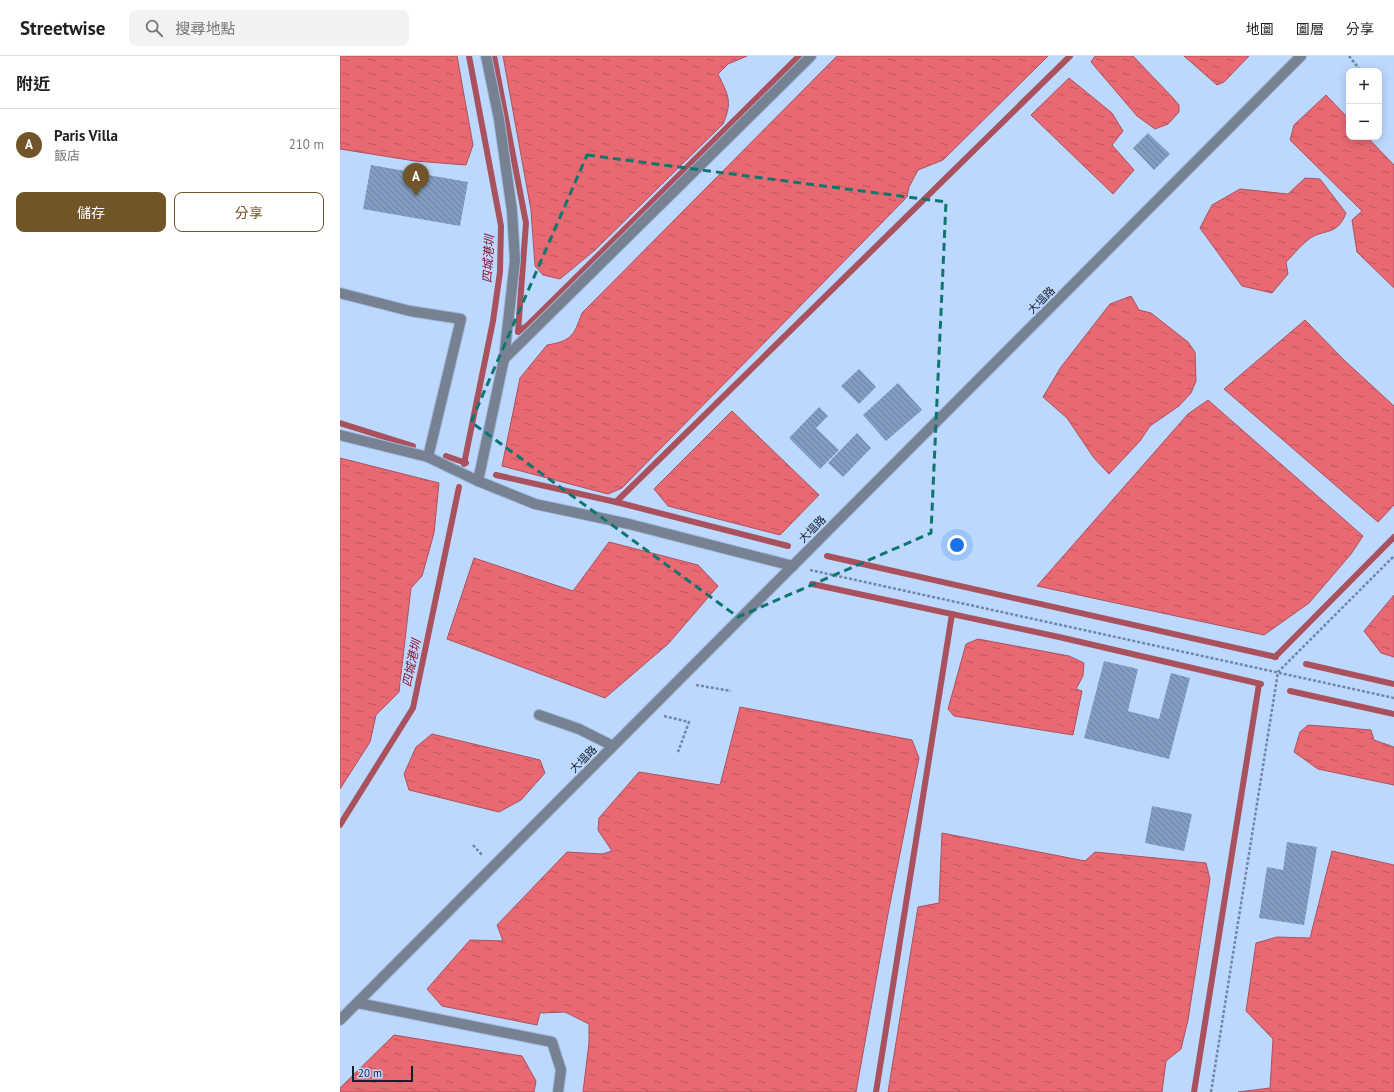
<!DOCTYPE html>
<html lang="zh-TW">
<meta charset="utf-8">
<style>
body{margin:0;font-family:"PT Sans","Noto Sans TC",sans-serif;background:#f2f2f2;color:#222}
.controls{position:absolute;right:12px;top:12px;display:grid;overflow:hidden;border-radius:8px;box-shadow:0 2px 10px #0003}
.controls button{width:36px;height:36px;display:grid;place-items:center;padding:0;border:0;border-bottom:1px solid #e0e0e0;background:#fff;color:#222;font:20px sans-serif}
.scale{position:absolute;left:12px;bottom:10px;width:61px;box-sizing:border-box;padding-left:4px;border:2px solid #151e2c;border-top:0;font-size:11px;line-height:14px;white-space:nowrap;color:#151e2c;-webkit-text-stroke:3px #bdd8ff;paint-order:stroke}
.you{position:absolute;left:617px;top:489px;width:14px;height:14px;margin:-10px;border:3px solid #fff;border-radius:50%;background:#1a73e8;box-shadow:0 0 0 6px #1a73e833}
.badge{display:grid;place-items:center;width:26px;height:26px;border-radius:50%;background:#715528;color:#fff;font-size:13px;font-weight:700}
.pin{position:absolute;translate:-50% -33px;filter:drop-shadow(0 1px 2px #0008)}
.pin::after{content:'';position:absolute;top:21px;width:14px;height:12px;background:inherit;clip-path:polygon(0 0,100% 0,50% 100%)}
.list{margin:0;padding:0;list-style:none}
h2{display:flex;justify-content:space-between;align-items:center;height:52px;margin:0;padding:0 16px;font-size:17px}
h2 small{font-size:13px;font-weight:400;color:#767676}
.list li{display:grid;grid-template-columns:26px 1fr auto;gap:12px;align-items:center;box-sizing:border-box;height:72px;padding:0 16px;border-top:1px solid #e0e0e0}
.list b{display:block;font-size:15px;white-space:nowrap}
.list p{margin:0;font-size:13px;white-space:nowrap;color:#767676}
.list em{font-size:13px;font-style:normal;color:#767676}
.actions{display:flex;gap:8px;padding:12px 16px}
.actions a{flex:1;padding:9px 0;border:1px solid #715528;border-radius:8px;text-align:center;font-size:14px;color:#715528}
.actions .main{background:#715528;color:#fff}
.icon{flex:none;width:22px;height:22px;fill:none;stroke:currentColor;stroke-width:2;stroke-linecap:round;stroke-linejoin:round}
.map{position:relative;flex:none;width:1054px;height:1036px;overflow:hidden}
header{display:flex;align-items:center;gap:24px;box-sizing:border-box;height:56px;padding:0 20px;background:#fff;border-bottom:1px solid #e0e0e0}
header strong{font-size:19px}
nav{display:flex;gap:22px;margin-inline-start:auto;font-size:14px}
.search{width:280px;height:36px;background:#f2f2f2;display:flex;align-items:center;gap:10px;box-sizing:border-box;padding:0 14px;border-radius:8px;color:#767676;font-size:15px}
main{display:flex}
aside{flex:1;background:#fff}
.map>svg:first-child{display:block}
</style>
<header>
<strong>Streetwise</strong>
<div class="search"><svg class="icon" aria-label="search" viewBox="0 0 24 24"><circle cx="10" cy="10" r="6"/><path d="M15 15l6 6"/></svg>搜尋地點</div>
<nav><a>地圖</a><a>圖層</a><a>分享</a></nav>
</header>
<main>
<aside>
<h2>附近<small></small></h2>
<ul class="list">
<li><span class="badge">A</span><div><b>Paris Villa</b><p>飯店</p></div><em>210 m</em></li>
</ul>
<div class="actions"><a class="main">儲存</a><a>分享</a></div>
</aside>
<div class="map">
<svg width="1054" height="1036" viewBox="0 0 1054 1036">
<defs>
<pattern id="water-ripples" width="26" height="14" patternUnits="userSpaceOnUse"><rect width="26" height="14" fill="#e96973"/><path d="M2 4q2-2 4 0t4 0M15 11q2-2 4 0t4 0" fill="none" stroke="#bc565f"/></pattern>
<pattern id="building-back-hatch" width="6" height="6" patternUnits="userSpaceOnUse"><rect width="6" height="6" fill="#839dc2"/><path d="M-1 5l2 2M0 0l6 6M5-1l2 2" fill="none" stroke="#6a7f9e"/></pattern>
</defs>
<rect width="100%" height="100%" fill="#bdd8ff"/>
<!-- water -->
<g fill="url(#water-ripples)" stroke="#a9525e">
<polygon points="0,0 117,0 133,89 126,109 75,105 0,93"/>
<path d="M163,0h244l-19,8 -10,10c10,21 15,27 5,50l-128,126 -35,29 -17,-4 -8,-9 -4,-56z"/>
<path d="M497,0h211l-105,104 -25,10 -9,17 -2,10 -285,291 -14,6 -106,-28 18,-88 27,-33c25,-4 27,-10 35,-32z"/>
<polygon points="755,0 793,0 833,42 839,49 839,56 828,68 815,73 797,60 751,6"/>
<polygon points="844,0 909,0 884,26 877,29"/>
<polygon points="729,22 772,57 783,75 772,89 794,114 773,138 691,59"/>
<polygon points="986,39 1009,63 1009,81 1027,81 1054,109 1054,232 1017,196 1012,164 1022,155 950,84 954,69"/>
<path d="M965,122l15,1 26,34c-9,24 -22,15 -37,26 -8,6 -16,16 -23,23l2,12 -16,19 -30,-7 -42,-58 12,-23 28,-16 48,5z"/>
<polygon points="791,240 799,254 811,257 848,286 855,296 856,325 851,337 839,350 810,370 800,385 769,418 754,402 727,362 703,341 721,311 770,248"/>
<polygon points="965,264 1005,305 1054,350 1054,449 1038,466 884,333"/>
<polygon points="868,344 1023,480 1011,498 969,547 924,579 697,530 848,358"/>
<polygon points="392,355 479,439 440,479 328,450 314,433"/>
<polygon points="0,402 99,427 94,477 82,520 71,532 59,636 36,659 30,686 0,733"/>
<polygon points="269,486 358,509 378,530 328,588 265,642 107,583 134,502 233,535"/>
<polygon points="1054,539 1054,601 1041,597 1024,575"/>
<polygon points="638,583 729,600 744,607 743,620 736,633 742,635 733,679 614,660 608,653 626,588"/>
<polygon points="400,651 572,684 579,702 548,858 516,1036 243,1036 249,987 249,968 225,956 200,957 197,969 102,950 87,933 130,884 163,885 157,869 227,796 262,798 272,795 258,774 259,762 299,716 380,729"/>
<polygon points="968,669 1031,674 1034,684 1054,691 1054,729 978,713 954,696 960,676"/>
<polygon points="92,678 200,704 205,717 181,744 159,756 69,734 64,718 76,691"/>
<polygon points="602,777 745,805 755,796 866,807 870,823 848,964 841,993 826,1005 822,1036 548,1036 578,851 599,847"/>
<polygon points="992,795 1054,809 1054,1036 898,1036 930,1032 933,983 906,955 916,887 937,881 970,882"/>
<polygon points="54,979 182,1000 196,1025 194,1036 0,1036 0,1032"/>
</g>
<g fill="none" stroke-linecap="round" stroke-linejoin="round">
<!-- stream -->
<g stroke="#a9525e" stroke-width="6">
<polyline points="154,0 186,167 178,276 188,269 459,0"/>
<polyline points="0,367 73,390"/>
<polyline points="106,400 126,407"/>
<polyline points="124,408 153,265 160,216 161,170 129,0"/>
<polyline points="156,419 276,446 448,490"/>
<polyline points="276,446 730,0"/>
<polyline points="487,500 936,601"/>
<polyline points="472,528 719,581 921,628"/>
<polyline points="935,601 1054,481"/>
<polyline points="966,608 1054,628"/>
<polyline points="950,635 1054,658"/>
<polyline points="0,769 73,652 119,431"/>
<polyline points="536,1036 612,558"/>
<polyline points="854,1036 919,628"/>
</g>
</g>
<!-- building -->
<g fill="url(#building-back-hatch)">
<polygon points="808,77 830,98 814,114 793,92"/>
<polygon points="31,109 128,126 120,170 23,153"/>
<polygon points="519,313 536,331 519,348 501,330"/>
<polygon points="558,327 582,354 546,385 523,359"/>
<polygon points="479,351 488,360 476,372 499,394 480,413 449,382"/>
<polygon points="517,377 531,392 503,421 488,407"/>
<polygon points="764,605 798,613 788,655 819,663 831,617 850,622 829,703 744,682"/>
<polygon points="812,750 852,758 844,795 805,787"/>
<polygon points="947,786 977,791 964,869 919,862 927,811 943,814"/>
</g>
<g fill="none" stroke-linecap="round" stroke-linejoin="round">
<!-- minor casing -->
<g stroke="#9fb7d9" stroke-width="12">
<g id="minor">
<polyline points="146,0 159,63 172,155 175,204 164,303 138,425 195,448 289,468 453,510"/>
<polyline points="0,237 70,255 121,263 88,401"/>
<polyline points="164,303 471,0"/>
<polyline points="0,379 88,401 138,425"/>
<polyline points="199,659 239,673 273,690"/>
<polyline points="18,947 212,986 221,1014 218,1036"/>
<polyline points="0,964 961,0"/>
</g>
</g>
<!-- path -->
<g stroke="#7386a2" stroke-width="2.5" stroke-dasharray="3 2" stroke-linecap="butt">
<polyline points="1009,0 1021,15"/>
<polyline points="470,514 1054,642"/>
<polyline points="356,629 391,635"/>
<polyline points="324,660 349,666 338,696"/>
<polyline points="133,789 142,799"/>
<polyline points="871,1036 938,616 1054,500"/>
</g>
<!-- minor -->
<use href="#minor" stroke="#768191" stroke-width="10"/>
</g>
<!-- marked area -->
<path fill="none" stroke="#0f766e" stroke-width="3" stroke-dasharray="8 5" stroke-linejoin="round" d="M247,99l359,47 -15,331 -193,84 -267,-195z"/>
<g text-anchor="middle" dominant-baseline="central" stroke-width="4" stroke-linejoin="round" paint-order="stroke">
<!-- street labels -->
<g font-size="11" fill="#151e2c" stroke="#bdd8ff">
<text transform="translate(701 244) rotate(-45)">大塭路</text>
<text transform="translate(472 473) rotate(-45)">大塭路</text>
<text transform="translate(243 703) rotate(-45)">大塭路</text>
</g>
<!-- water labels -->
<g font-size="12" font-style="italic" fill="#881129" stroke="#bdd8ff">
<text transform="translate(148 203) rotate(-87)">四城港圳</text>
<text transform="translate(71 607) rotate(-78)">四城港圳</text>
</g>
</g>
</svg>
<div class="controls">
<button>+</button>
<button>−</button>
</div>
<div class="scale">20 m</div>
<div class="you"></div>
<div class="pin badge" style="left:76px;top:140px">A</div>
</div>
</main>
